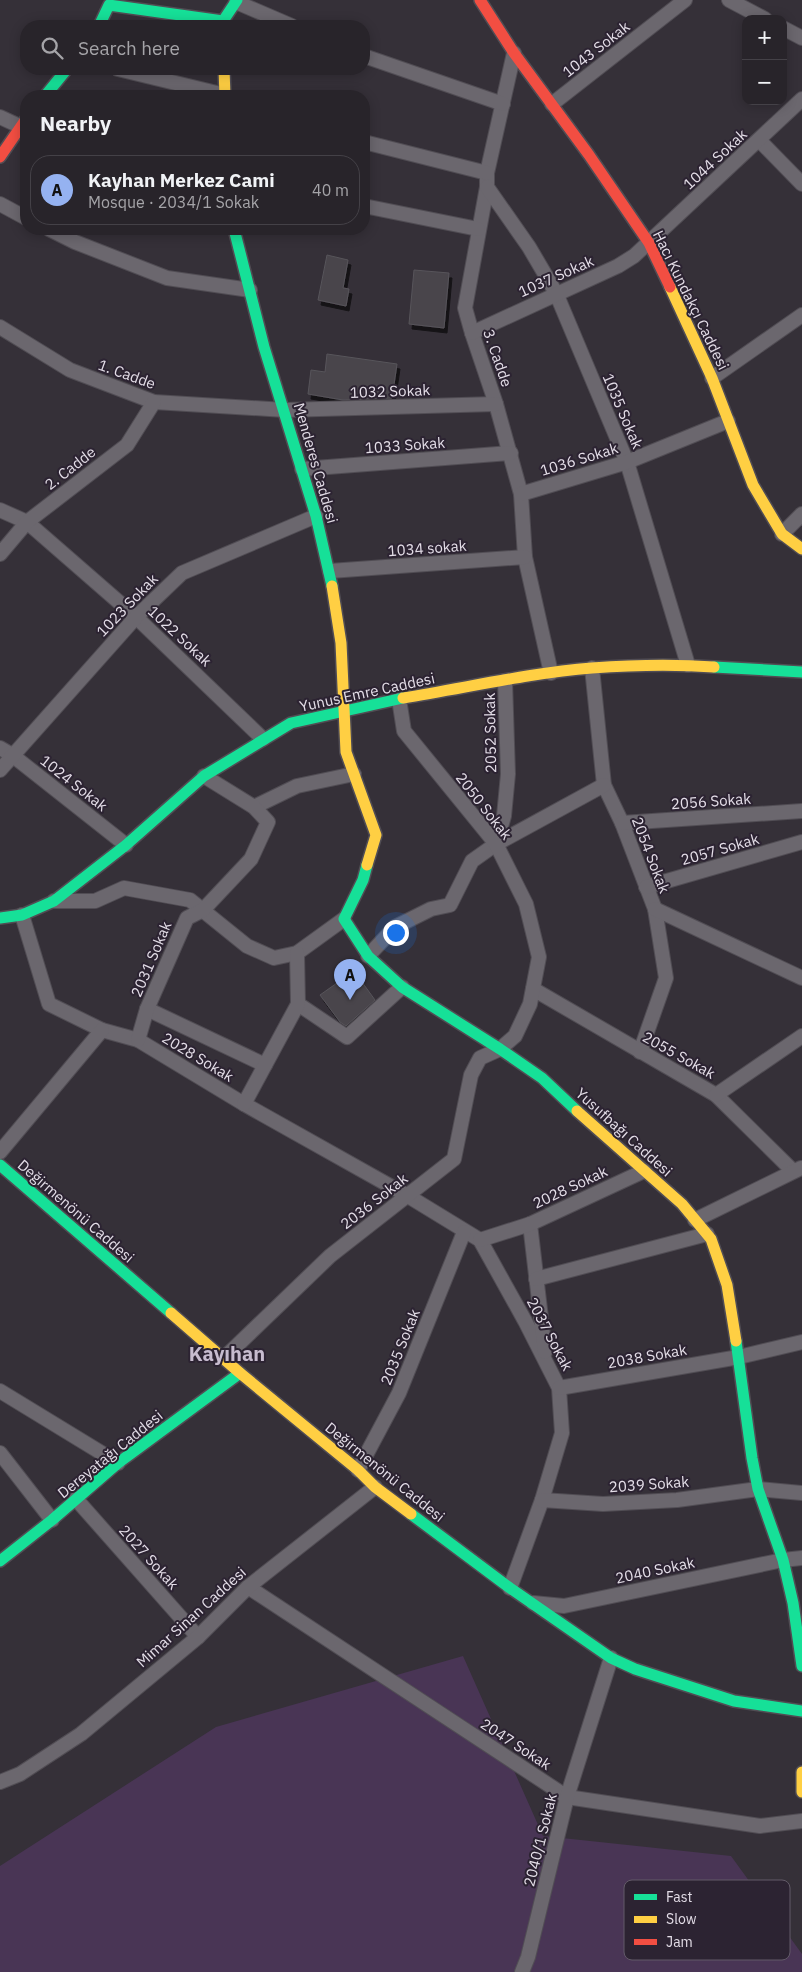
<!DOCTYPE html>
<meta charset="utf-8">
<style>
body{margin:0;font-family:"IBM Plex Sans",sans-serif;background:#302c32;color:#f1f3f6}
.controls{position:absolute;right:15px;top:15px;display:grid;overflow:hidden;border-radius:10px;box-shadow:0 2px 12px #0003}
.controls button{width:45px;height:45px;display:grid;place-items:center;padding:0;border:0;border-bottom:1px solid #444147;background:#28242a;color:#f1f3f6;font:25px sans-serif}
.you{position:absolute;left:395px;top:932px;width:18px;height:18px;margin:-12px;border:4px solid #fff;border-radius:50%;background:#1a73e8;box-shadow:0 0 0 8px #1a73e833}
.badge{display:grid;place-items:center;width:32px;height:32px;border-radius:50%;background:#95b2f1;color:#111;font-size:16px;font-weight:700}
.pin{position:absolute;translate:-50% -41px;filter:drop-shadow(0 1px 2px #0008)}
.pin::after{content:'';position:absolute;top:26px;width:18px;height:15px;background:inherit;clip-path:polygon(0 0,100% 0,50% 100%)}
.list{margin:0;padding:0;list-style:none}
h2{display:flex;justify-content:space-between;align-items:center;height:65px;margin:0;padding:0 20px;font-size:21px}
h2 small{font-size:16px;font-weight:400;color:#a5a4a8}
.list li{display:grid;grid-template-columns:32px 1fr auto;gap:15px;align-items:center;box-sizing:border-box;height:70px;margin:0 10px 10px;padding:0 10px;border:1px solid #444147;border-radius:20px}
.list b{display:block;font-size:19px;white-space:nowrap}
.list p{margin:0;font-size:16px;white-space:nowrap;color:#a5a4a8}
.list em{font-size:16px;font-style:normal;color:#a5a4a8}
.icon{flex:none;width:28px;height:28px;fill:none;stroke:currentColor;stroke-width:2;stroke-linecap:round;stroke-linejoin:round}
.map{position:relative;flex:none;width:802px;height:1972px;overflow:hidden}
.search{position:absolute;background:#28242a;box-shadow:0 2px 12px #0003;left:20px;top:20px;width:350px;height:55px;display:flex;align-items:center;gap:12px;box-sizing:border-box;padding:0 18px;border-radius:20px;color:#a5a4a8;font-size:19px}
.panel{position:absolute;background:#28242a;box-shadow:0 2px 12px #0003;left:20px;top:90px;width:350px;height:145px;border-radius:20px}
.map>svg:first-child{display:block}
</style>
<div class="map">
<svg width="802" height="1972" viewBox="0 0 802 1972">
<defs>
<filter id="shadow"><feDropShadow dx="3" dy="5" stdDeviation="0" flood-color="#0009"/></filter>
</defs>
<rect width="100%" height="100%" fill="#353038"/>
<!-- green -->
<polygon fill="#493555" points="463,1656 543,1836 731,1856 802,1954 802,1972 0,1972 0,1866 216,1727"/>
<!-- building -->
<g fill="#49454c" stroke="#57545a" filter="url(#shadow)">
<polygon points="327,255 348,260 343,288 349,289 346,306 318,300"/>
<polygon points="414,270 449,273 444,328 409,324"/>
<polygon points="327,354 397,364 392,398 343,400 308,394 311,370 325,372"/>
<polygon points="354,971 375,1000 346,1026 340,1022 320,995"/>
</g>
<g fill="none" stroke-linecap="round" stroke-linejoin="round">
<!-- street casing -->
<g stroke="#514d54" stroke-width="16">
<g id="street">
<polyline points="729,0 765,19"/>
<polyline points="236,2 292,26"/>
<polyline points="783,28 802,38"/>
<polyline points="514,53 487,173 487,187 465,308 472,333 496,404 521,494 525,557 551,673"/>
<polyline points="364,56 503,104"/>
<polyline points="118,69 225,95"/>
<polyline points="552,104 685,0"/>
<polyline points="0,117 26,129"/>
<polyline points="759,140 802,184"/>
<polyline points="364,142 487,173"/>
<polyline points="487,187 529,247 556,293 627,462 688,665"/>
<polyline points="0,204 26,218"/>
<polyline points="364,206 478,229"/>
<polyline points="49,229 75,242 167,278 250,290"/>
<polyline points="0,327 70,370 154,402 285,410 496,404"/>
<polyline points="472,333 618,266 634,256 802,99"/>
<polyline points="712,378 802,315"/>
<polyline points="302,469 511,453"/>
<polyline points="521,494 627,462 728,421"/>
<polyline points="0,510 27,522 136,617 263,739"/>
<polyline points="782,534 802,514"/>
<polyline points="0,554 27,522 127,445 154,402"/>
<polyline points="330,571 525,557"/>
<polyline points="592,668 604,785 622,823 655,909 666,978 640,1052"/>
<polyline points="0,748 12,755 126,845"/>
<polyline points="0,770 136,617 182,573 316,516"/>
<polyline points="254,807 297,786 354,774"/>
<polyline points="622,823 802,811"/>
<polyline points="496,844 504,816 508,774 505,681"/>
<polyline points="646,887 802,842"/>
<polyline points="54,901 95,901 124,888 190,900 247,946 274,958 297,953 344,919"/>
<polyline points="655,909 802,978"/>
<polyline points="22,915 49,1004 102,1030 138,1040 244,1104 408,1196 480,1240 525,1321 559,1388 562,1433 542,1500 510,1588"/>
<polyline points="368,956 395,927 431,909 450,905 472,861 496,844 604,785"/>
<polyline points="533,989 716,1095 793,1171"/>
<polyline points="298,1004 347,1037 402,987"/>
<polyline points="147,1009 265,1065"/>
<polyline points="138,1040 147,1009 187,918 203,910 251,859 268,822 254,807 204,776"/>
<polyline points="716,1095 802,1036"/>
<polyline points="244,1104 298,1004 297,953"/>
<polyline points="0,1152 102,1030"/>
<polyline points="695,1220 801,1168"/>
<polyline points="530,1224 545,1352"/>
<polyline points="480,1240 530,1224 644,1171"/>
<polyline points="536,1279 707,1234"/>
<polyline points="224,1358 330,1256 454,1159 471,1075 480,1058 500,1049 515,1036 530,1004 539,957 526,904 496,844 404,731 399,699"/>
<polyline points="559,1388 739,1357 802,1342"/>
<polyline points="0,1391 118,1463"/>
<polyline points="0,1453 52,1520"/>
<polyline points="358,1470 399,1393 464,1232"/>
<polyline points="76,1499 198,1637"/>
<polyline points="542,1500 603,1504 677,1500 758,1489 802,1493"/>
<polyline points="248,1587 567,1797 760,1826 802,1821"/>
<polyline points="533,1603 564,1606 783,1560 802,1558"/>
<polyline points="0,1782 20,1774 81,1734 198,1637 248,1587 375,1487"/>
<polyline points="522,1972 528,1957 567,1797 611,1658"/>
</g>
</g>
<!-- fast casing -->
<g stroke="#514d54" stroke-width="14">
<g id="fast">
<polyline points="99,26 109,5 223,21"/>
<polyline points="223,26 223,21 237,0"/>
<polyline points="45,96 67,69"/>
<polyline points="234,229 264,347 316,516 332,586"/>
<polyline points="714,667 802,672"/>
<polyline points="367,865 363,880 344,919 368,956 402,987 500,1049 542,1078 577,1111"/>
<polyline points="0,918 22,915 54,901 126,845 204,776 291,723 403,698"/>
<polyline points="0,1165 171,1313"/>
<polyline points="736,1341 752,1458 758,1489 783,1560 793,1603 802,1666"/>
<polyline points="411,1514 510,1588 611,1658 635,1669 734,1701 802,1711"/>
<polyline points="0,1561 52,1520 118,1463 240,1373"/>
</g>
</g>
<!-- slow casing -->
<g stroke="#514d54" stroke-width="14">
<g id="slow">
<polyline points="224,69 225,96"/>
<polyline points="670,287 712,378 753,485 782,534 802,549"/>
<polyline points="332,586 341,643 346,752 376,835 367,865"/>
<path d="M403,698c63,-10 126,-25 189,-30 40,-3 82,-4 122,-1"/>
<polyline points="577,1111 682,1204 711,1239 727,1285 736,1341"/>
<polyline points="171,1313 240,1373 358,1470 375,1487 411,1514"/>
<polyline points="802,1772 802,1792"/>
</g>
</g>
<!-- jam casing -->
<g stroke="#514d54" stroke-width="14">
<g id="jam">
<polyline points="480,0 514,53 589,155 649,243 670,287"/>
<polyline points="0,157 26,119"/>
</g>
</g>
<!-- street -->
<use href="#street" stroke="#6b676e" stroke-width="14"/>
<!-- fast -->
<use href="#fast" stroke="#16e098" stroke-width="11"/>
<!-- slow -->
<use href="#slow" stroke="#ffcf43" stroke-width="11"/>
<!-- jam -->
<use href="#jam" stroke="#f24e42" stroke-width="11"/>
</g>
<g text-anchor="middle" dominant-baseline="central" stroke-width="4" stroke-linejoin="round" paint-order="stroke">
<!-- street labels -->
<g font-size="15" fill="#e4dee8" stroke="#2c2332">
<text transform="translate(596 49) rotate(-38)">1043 Sokak</text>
<text transform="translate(715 159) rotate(-43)">1044 Sokak</text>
<text transform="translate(556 276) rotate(-24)">1037 Sokak</text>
<text transform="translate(691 300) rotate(64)">Hacı Kundakçı Caddesi</text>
<text transform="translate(498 358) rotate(71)">3. Cadde</text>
<text transform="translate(127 374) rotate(20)">1. Cadde</text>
<text transform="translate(390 391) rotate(-2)">1032 Sokak</text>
<text transform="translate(623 411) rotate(67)">1035 Sokak</text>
<text transform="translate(405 445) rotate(-4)">1033 Sokak</text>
<text transform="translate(579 459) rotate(-17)">1036 Sokak</text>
<text transform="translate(316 463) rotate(74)">Menderes Caddesi</text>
<text transform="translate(70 468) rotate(-38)">2. Cadde</text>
<text transform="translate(427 548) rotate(-4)">1034 sokak</text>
<text transform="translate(127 605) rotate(-46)">1023 Sokak</text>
<text transform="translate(180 636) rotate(43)">1022 Sokak</text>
<text transform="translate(367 692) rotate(-12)">Yunus Emre Caddesi</text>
<text transform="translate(490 733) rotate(-91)">2052 Sokak</text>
<text transform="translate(74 783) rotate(38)">1024 Sokak</text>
<text transform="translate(711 801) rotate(-4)">2056 Sokak</text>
<text transform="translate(484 806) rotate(52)">2050 Sokak</text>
<text transform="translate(720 849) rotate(-16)">2057 Sokak</text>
<text transform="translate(651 855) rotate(69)">2054 Sokak</text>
<text transform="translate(151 959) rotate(-67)">2031 Sokak</text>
<text transform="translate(679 1055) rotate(29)">2055 Sokak</text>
<text transform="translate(198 1057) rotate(31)">2028 Sokak</text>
<text transform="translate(624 1132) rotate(42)">Yusufbağı Caddesi</text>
<text transform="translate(570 1187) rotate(-25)">2028 Sokak</text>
<text transform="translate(374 1201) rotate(-38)">2036 Sokak</text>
<text transform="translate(76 1211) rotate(41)">Değirmenönü Caddesi</text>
<text transform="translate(550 1334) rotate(62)">2037 Sokak</text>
<text transform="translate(400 1347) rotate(-68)">2035 Sokak</text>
<text transform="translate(647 1356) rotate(-10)">2038 Sokak</text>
<text transform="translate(110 1454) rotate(-39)">Dereyatağı Caddesi</text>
<text transform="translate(385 1472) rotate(39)">Değirmenönü Caddesi</text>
<text transform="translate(649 1484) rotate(-4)">2039 Sokak</text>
<text transform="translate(149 1557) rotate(48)">2027 Sokak</text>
<text transform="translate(655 1570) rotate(-12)">2040 Sokak</text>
<text transform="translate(191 1617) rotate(-42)">Mimar Sinan Caddesi</text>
<text transform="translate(516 1744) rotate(33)">2047 Sokak</text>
<text transform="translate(540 1840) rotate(-76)">2040/1 Sokak</text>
</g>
<!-- district labels -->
<g font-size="20" font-weight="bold" fill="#c7bccf" stroke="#2c2332">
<text x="227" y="1353">Kayıhan</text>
</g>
</g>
<!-- legend -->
<rect x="624" y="1880" width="166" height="80" rx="8" fill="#2c2332" stroke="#635b69" stroke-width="1"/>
<rect x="634" y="1894" width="23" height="6" fill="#16e098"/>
<rect x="634" y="1916" width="23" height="7" fill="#ffcf43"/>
<rect x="634" y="1939" width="23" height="6" fill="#f24e42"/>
<g font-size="14" fill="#e4dee8">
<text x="666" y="1902">Fast</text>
<text x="666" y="1924">Slow</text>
<text x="666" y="1947">Jam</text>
</g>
</svg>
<div class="controls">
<button>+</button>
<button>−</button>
</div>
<div class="you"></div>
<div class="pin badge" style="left:350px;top:1000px">A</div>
<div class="search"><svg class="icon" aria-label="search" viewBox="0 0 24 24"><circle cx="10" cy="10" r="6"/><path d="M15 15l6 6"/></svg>Search here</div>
<section class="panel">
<h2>Nearby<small></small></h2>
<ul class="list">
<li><span class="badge">A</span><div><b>Kayhan Merkez Cami</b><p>Mosque · 2034/1 Sokak</p></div><em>40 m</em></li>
</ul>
</section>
</div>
